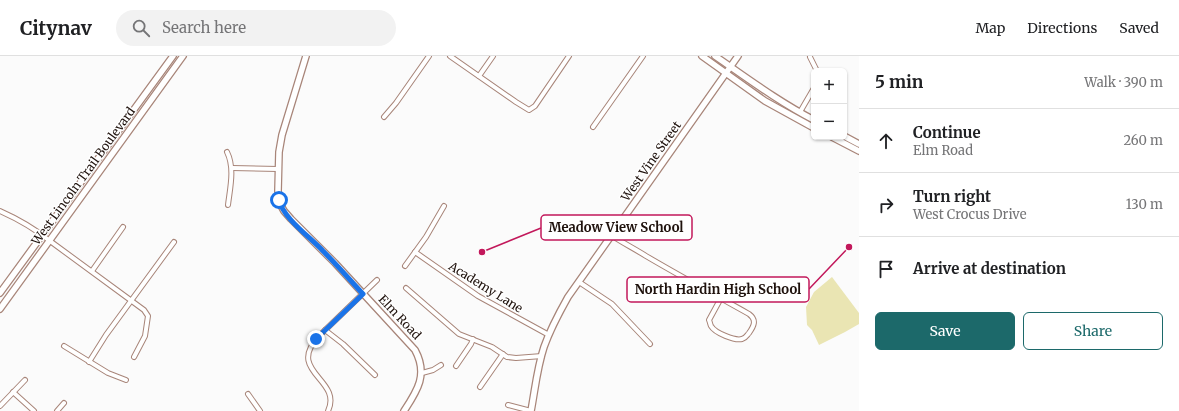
<!DOCTYPE html>
<meta charset="utf-8">
<style>
body{margin:0;font-family:Merriweather,serif;background:#f2f2f2;color:#202124}
.controls{position:absolute;right:12px;top:12px;display:grid;overflow:hidden;border-radius:6px;box-shadow:0 1px 3px #0004}
.controls button{width:36px;height:36px;display:grid;place-items:center;padding:0;border:0;border-bottom:1px solid #e0e0e0;background:#fff;color:#202124;font:20px sans-serif}
.stop{position:absolute;width:12px;height:12px;margin:-9px;border:3px solid #1a73e8;border-radius:50%;background:#fff}
.stop.end{background:#1a73e8;border-color:#fff;box-shadow:0 1px 4px #0008}
.list{margin:0;padding:0;list-style:none}
h2{display:flex;justify-content:space-between;align-items:center;height:52px;margin:0;padding:0 16px;font-size:17px}
h2 small{font-size:13px;font-weight:400;color:#757577}
.list li{display:grid;grid-template-columns:26px 1fr auto;gap:12px;align-items:center;box-sizing:border-box;height:64px;padding:0 16px;border-top:1px solid #e0e0e0}
.list b{display:block;font-size:15px;white-space:nowrap}
.list p{margin:0;font-size:13px;white-space:nowrap;color:#757577}
.list em{font-size:13px;font-style:normal;color:#757577}
.actions{display:flex;gap:8px;padding:12px 16px}
.actions a{flex:1;padding:9px 0;border:1px solid #1c696a;border-radius:6px;text-align:center;font-size:14px;color:#1c696a}
.actions .main{background:#1c696a;color:#fff}
.icon{flex:none;width:22px;height:22px;fill:none;stroke:currentColor;stroke-width:2;stroke-linecap:round;stroke-linejoin:round}
.map{position:relative;flex:none;width:859px;height:355px;overflow:hidden}
header{display:flex;align-items:center;gap:24px;box-sizing:border-box;height:56px;padding:0 20px;background:#fff;border-bottom:1px solid #e0e0e0}
header strong{font-size:19px}
nav{display:flex;gap:22px;margin-inline-start:auto;font-size:14px}
.search{width:280px;height:36px;background:#f2f2f2;display:flex;align-items:center;gap:10px;box-sizing:border-box;padding:0 14px;border-radius:22px;color:#757577;font-size:15px}
main{display:flex}
aside{flex:1;background:#fff}
.map>svg:first-child{display:block}
</style>
<header>
<strong>Citynav</strong>
<div class="search"><svg class="icon" aria-label="search" viewBox="0 0 24 24"><circle cx="10" cy="10" r="6"/><path d="M15 15l6 6"/></svg>Search here</div>
<nav><a>Map</a><a>Directions</a><a>Saved</a></nav>
</header>
<main>
<div class="map">
<svg width="859" height="355" viewBox="0 0 859 355">
<rect width="100%" height="100%" fill="#fbfbfb"/>
<!-- green -->
<polygon fill="#eae5b3" points="832,221 859,257 859,268 845,276 819,289 812,274 807,269 806,251 814,236"/>
<g fill="none" stroke-linecap="round" stroke-linejoin="round">
<!-- street casing -->
<g stroke="#a88579" stroke-width="6">
<g id="street">
<polyline points="450,0 516,46 529,54 535,50 569,0"/>
<polyline points="810,1 817,15"/>
<polyline points="479,20 493,0"/>
<polyline points="800,56 814,32"/>
<polyline points="384,61 396,47 429,0"/>
<polyline points="593,71 643,0"/>
<path d="M227,96c8,16 3,36 1,53"/>
<polyline points="232,112 278,113"/>
<path d="M0,155c18,8 34,17 50,30l94,69 4,6 -3,20 -11,21"/>
<path d="M611,179c12,8 24,14 35,21 34,20 69,39 103,58 8,6 5,12 0,19 -2,2 -3,5 -7,6 -7,2 -27,-6 -31,-13 -1,-2 -1,-4 -2,-6l12,-22"/>
<polyline points="415,196 478,240 549,279"/>
<polyline points="405,210 426,181 444,150"/>
<polyline points="92,215 123,171"/>
<polyline points="579,226 612,248 650,288"/>
<polyline points="406,232 459,278 492,291 507,301 516,302 542,300"/>
<polyline points="325,274 343,288 375,319"/>
<polyline points="64,290 108,317 126,324"/>
<polyline points="89,306 106,279 174,186"/>
<polyline points="456,310 471,288 473,283"/>
<polyline points="422,317 433,314 441,309"/>
<polyline points="480,331 503,298"/>
<polyline points="13,336 34,355"/>
<polyline points="248,338 260,355"/>
<polyline points="508,349 531,355"/>
<polyline points="0,350 25,324"/>
<polyline points="57,355 64,347"/>
<path d="M328,355c15,-32 -43,-39 -9,-75l58,-56"/>
</g>
</g>
<!-- secondary casing -->
<g stroke="#a88579" stroke-width="8">
<g id="secondary">
<path d="M306,0l-24,79 -3,17 -1,39 1,11 5,9 7,8 44,44 80,87c13,24 3,40 -11,61"/>
<polyline points="702,0 765,45 814,72"/>
<path d="M715,0c32,22 64,46 99,64"/>
<polyline points="844,80 859,88"/>
<polyline points="832,81 859,95"/>
<polyline points="0,237 173,0"/>
<polyline points="0,253 183,0"/>
<path d="M531,355c4,-21 6,-43 13,-64 6,-17 15,-34 24,-50l170,-241"/>
</g>
</g>
<!-- street -->
<use href="#street" stroke="#fff" stroke-width="4"/>
<!-- secondary -->
<use href="#secondary" stroke="#fff" stroke-width="5.5"/>
</g>
<g fill="none" stroke-linecap="round" stroke-linejoin="round">
<!-- route -->
<path stroke="#1a73e8" stroke-width="5" d="M279,144c4,18 31,37 44,51 14,14 27,29 40,43l-47,45"/>
</g>
<g text-anchor="middle" dominant-baseline="central" stroke-width="3" stroke-linejoin="round" paint-order="stroke">
<!-- street labels -->
<g font-size="12" fill="#1f120d" stroke="#fff">
<text transform="translate(651 105) rotate(-55)">West Vine Street</text>
<text transform="translate(83 120) rotate(-54)">West Lincoln Trail Boulevard</text>
<text transform="translate(486 231) rotate(32)">Academy Lane</text>
<text transform="translate(400 261) rotate(47)">Elm Road</text>
</g>
</g>
<!-- callouts -->
<path fill="none" stroke="#c2185b" stroke-width="1.5" d="M482 196L541 172M849 191L809 233"/>
<g fill="#c2185b" stroke="#fff" stroke-width="1.5">
<circle cx="482" cy="196" r="4"/>
<circle cx="849" cy="191" r="4"/>
</g>
<g fill="#fff" stroke="#c2185b" stroke-width="1.5">
<rect x="541" y="159" width="151" height="25" rx="4"/>
<rect x="627" y="221" width="182" height="25" rx="4"/>
</g>
<g font-size="13" text-anchor="middle" font-weight="bold" fill="#1f120d">
<text x="616" y="176">Meadow View School</text>
<text x="718" y="238">North Hardin High School</text>
</g>
</svg>
<div class="controls">
<button>+</button>
<button>−</button>
</div>
<div class="stop" style="left:279px;top:144px"></div>
<div class="stop end" style="left:316px;top:283px"></div>
</div>
<aside>
<h2>5 min<small>Walk · 390 m</small></h2>
<ul class="list">
<li><svg class="icon" aria-label="ahead" viewBox="0 0 24 24"><path d="M12 20V5M6 11l6-6 6 6"/></svg><div><b>Continue</b><p>Elm Road</p></div><em>260 m</em></li>
<li><svg class="icon" aria-label="right" viewBox="0 0 24 24"><path d="M7 20v-9h11M14 6l5 5-5 5"/></svg><div><b>Turn right</b><p>West Crocus Drive</p></div><em>130 m</em></li>
<li><svg class="icon" aria-label="arrive" viewBox="0 0 24 24"><path d="M6 21V4h12l-3 4 3 4H6"/></svg><div><b>Arrive at destination</b></div></li>
</ul>
<div class="actions"><a class="main">Save</a><a>Share</a></div>
</aside>
</main>
